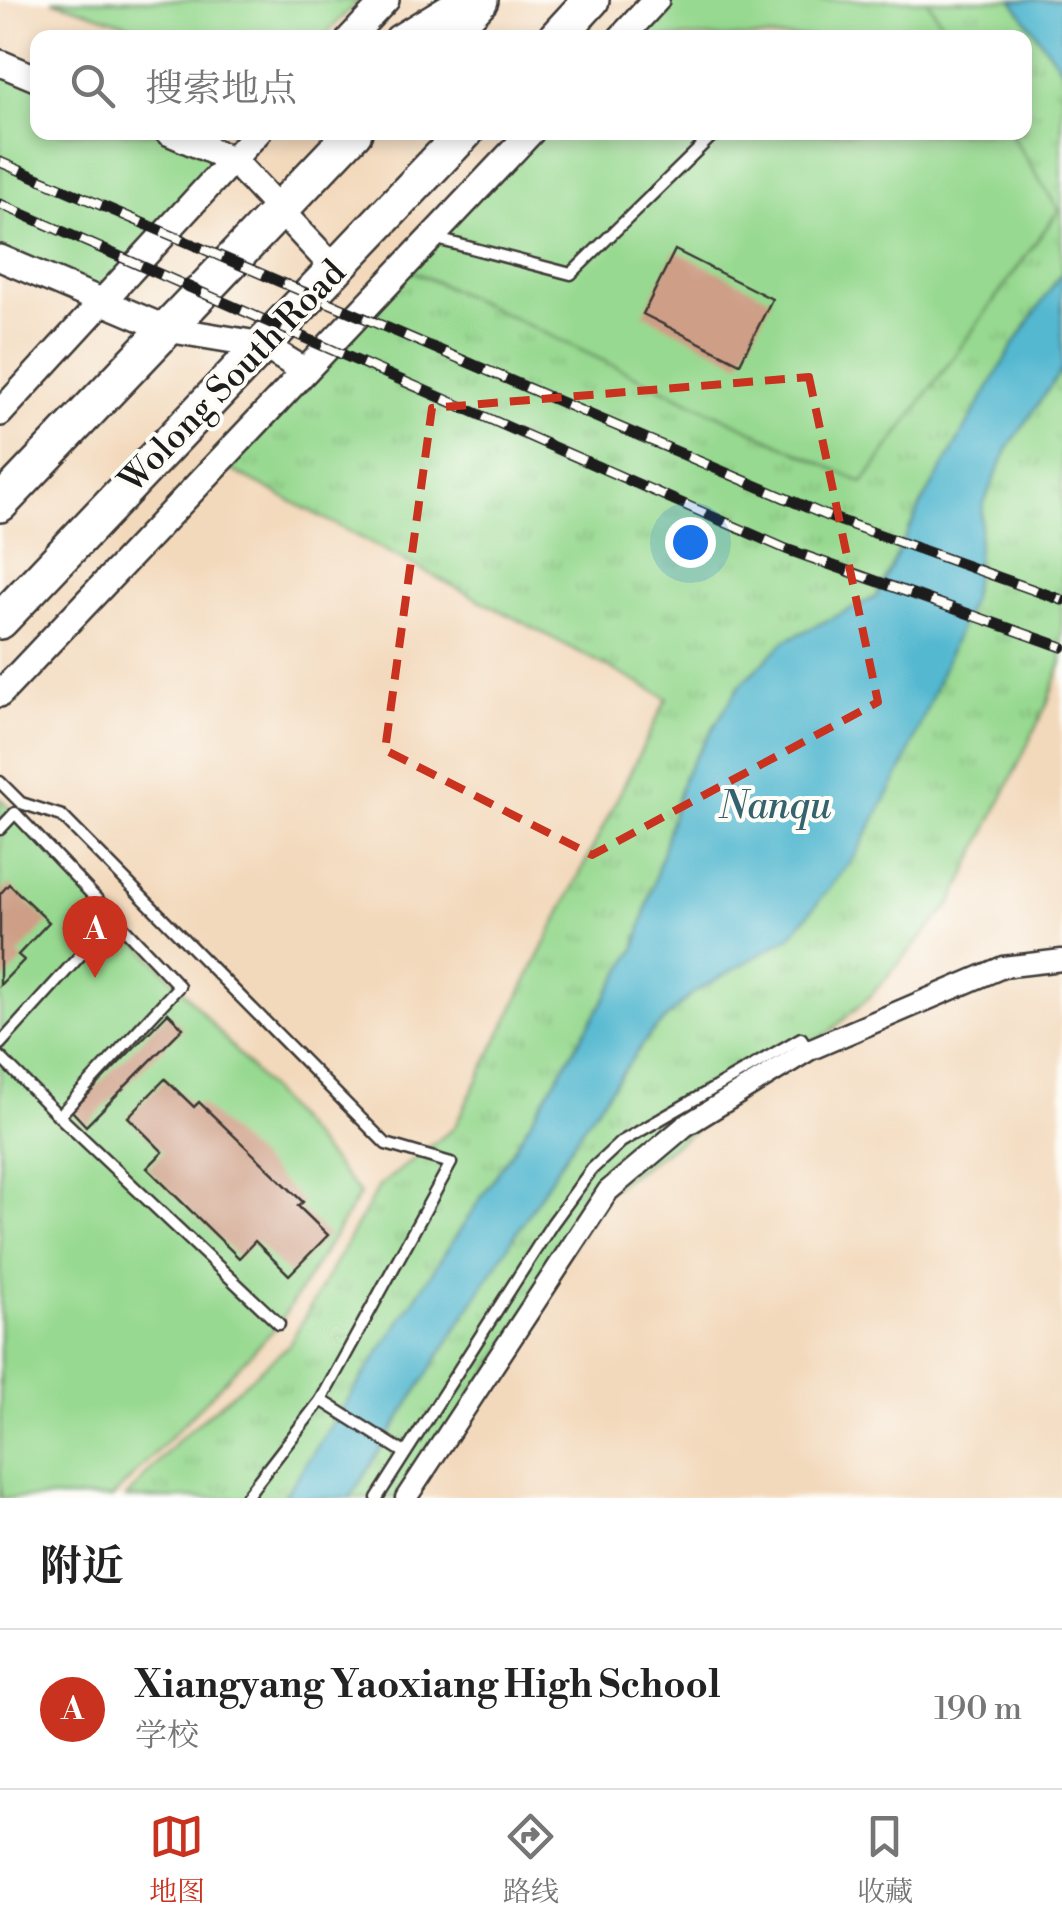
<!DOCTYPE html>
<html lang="zh">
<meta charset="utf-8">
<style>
body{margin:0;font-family:"Libre Bodoni","Noto Serif SC",serif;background:#f2f2f2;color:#222}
.you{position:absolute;left:690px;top:542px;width:35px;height:35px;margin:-25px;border:8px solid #fff;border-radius:50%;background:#1a73e8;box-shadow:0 0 0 15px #1a73e833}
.badge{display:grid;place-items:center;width:65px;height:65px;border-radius:50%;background:#c8321e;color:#fff;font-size:32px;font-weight:700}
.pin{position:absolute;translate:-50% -82px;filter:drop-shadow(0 2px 5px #0008)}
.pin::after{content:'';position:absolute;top:52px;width:35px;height:30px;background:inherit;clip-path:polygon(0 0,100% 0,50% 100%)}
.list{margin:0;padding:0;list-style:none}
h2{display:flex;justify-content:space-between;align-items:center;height:130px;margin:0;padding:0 40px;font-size:42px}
h2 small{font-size:32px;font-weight:400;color:#767676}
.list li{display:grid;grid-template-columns:65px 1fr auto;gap:30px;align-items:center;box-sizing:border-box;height:160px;padding:0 40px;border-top:2px solid #e0e0e0}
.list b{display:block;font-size:38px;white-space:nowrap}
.list p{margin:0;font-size:32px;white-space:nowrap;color:#767676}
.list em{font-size:32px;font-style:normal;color:#767676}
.icon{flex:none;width:55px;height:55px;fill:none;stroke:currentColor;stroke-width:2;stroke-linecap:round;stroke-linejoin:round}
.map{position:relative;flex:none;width:1062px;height:1498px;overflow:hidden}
.search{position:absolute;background:#fff;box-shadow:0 5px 15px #0003;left:30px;right:30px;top:30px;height:110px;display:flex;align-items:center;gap:25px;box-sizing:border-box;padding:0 35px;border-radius:20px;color:#767676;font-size:38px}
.sheet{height:290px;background:#fff}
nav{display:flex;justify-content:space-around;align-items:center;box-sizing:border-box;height:140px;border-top:2px solid #e0e0e0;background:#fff;font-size:28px;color:#767676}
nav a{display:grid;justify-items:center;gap:5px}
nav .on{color:#c8321e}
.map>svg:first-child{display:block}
</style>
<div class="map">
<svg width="1062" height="1498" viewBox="0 0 1062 1498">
<defs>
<pattern id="park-tufts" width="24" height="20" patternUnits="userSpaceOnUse" patternTransform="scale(2.5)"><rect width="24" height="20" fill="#97d990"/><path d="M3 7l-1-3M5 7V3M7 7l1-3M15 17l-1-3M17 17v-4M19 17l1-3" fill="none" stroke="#82ba7c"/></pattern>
</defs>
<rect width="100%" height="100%" fill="#fdfcf7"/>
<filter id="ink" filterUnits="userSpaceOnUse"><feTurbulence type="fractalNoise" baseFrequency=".01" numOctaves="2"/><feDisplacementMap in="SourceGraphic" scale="20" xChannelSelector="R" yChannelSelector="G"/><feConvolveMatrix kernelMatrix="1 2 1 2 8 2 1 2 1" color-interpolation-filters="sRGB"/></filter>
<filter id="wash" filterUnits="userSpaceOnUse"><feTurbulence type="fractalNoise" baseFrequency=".0048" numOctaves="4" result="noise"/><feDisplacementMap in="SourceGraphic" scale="40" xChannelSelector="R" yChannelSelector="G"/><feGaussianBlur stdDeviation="2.25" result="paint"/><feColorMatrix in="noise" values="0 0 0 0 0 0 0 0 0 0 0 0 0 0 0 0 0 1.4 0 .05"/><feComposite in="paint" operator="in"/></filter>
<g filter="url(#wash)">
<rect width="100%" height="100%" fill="#f3d9bc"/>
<!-- grass -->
<g fill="#97d990" stroke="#5a7a56" stroke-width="2.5">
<polygon points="52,0 359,0 323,37 166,37"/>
<polygon points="656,0 927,0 951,37 620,38"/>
<polygon points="0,63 37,79 38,132 168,133 233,160 101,303 0,258"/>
<polygon points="531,133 1010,133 1059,210 863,484 404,267"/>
<polygon points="0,798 179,986 360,1194 279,1324 112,1498 0,1498"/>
</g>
<!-- park -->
<polygon fill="url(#park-tufts)" stroke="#5a7a56" stroke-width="2.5" points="927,0 1062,0 1062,662 1047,704 952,903 869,997 809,1050 608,1191 406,1498 126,1498 177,1441 288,1346 379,1186 454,1128 667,698 218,463 404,267 863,483 1059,210 1010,133 1024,132 1024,38 951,37"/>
<!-- water -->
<g fill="#52b8d0" stroke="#376a76" stroke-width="2.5">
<polygon points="1012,0 1062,0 1062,70"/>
<polygon points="1062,272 1062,369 1007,450 983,505 972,598 903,767 854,858 790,937 693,993 650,1034 583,1127 350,1498 283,1498 516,1145 635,949 684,775 740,685 786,640 876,597 920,507 1012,347"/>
</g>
<g id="blocks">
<!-- building -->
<g fill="#ce9e86">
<polygon points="675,250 772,299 740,363 643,314"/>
<polygon points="9,884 49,922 18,955 24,960 0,985 0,894"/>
<polygon points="168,1013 183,1028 86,1126 72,1111"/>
<polygon points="165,1079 194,1107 199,1102 303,1202 298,1206 328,1235 289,1275 255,1241 239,1258 147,1168 163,1152 128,1117"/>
</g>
</g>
</g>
<g filter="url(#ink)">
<use href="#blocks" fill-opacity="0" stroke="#3c3834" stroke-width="2.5"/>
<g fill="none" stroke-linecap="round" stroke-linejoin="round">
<!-- service casing -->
<g stroke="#3c3834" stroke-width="15">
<g id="service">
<polyline points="433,238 571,274 716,132"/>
<polyline points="0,782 21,803 62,816 386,1144 451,1163 321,1400 245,1498"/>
<polyline points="0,829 15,813 179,986 59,1116 279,1324"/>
<polyline points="0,1044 114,918"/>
<polyline points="0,1057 59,1116"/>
<polyline points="321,1400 405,1453"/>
<polyline points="377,1498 552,1224 592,1169 621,1142 801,1038 809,1050"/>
</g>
</g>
<!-- minor casing -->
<g stroke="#3c3834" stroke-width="25">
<polyline id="minor" points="406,1498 608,1191 685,1126 809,1050 1003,967 1062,960"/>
</g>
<!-- tertiary casing -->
<g stroke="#3c3834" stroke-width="30">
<g id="tertiary">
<polyline points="350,38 386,0"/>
<polyline points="398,38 460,0"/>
<polyline points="621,38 656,0"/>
<polyline points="0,63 38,79"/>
<polyline points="168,132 233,160 335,269"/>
<polyline points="0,258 167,329 263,345 305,371"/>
<polyline points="0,413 258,132"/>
<polyline points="0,694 531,132"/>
</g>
</g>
<!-- trunk casing -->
<g stroke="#3c3834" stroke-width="40">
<g id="trunk">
<polyline points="444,38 480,0"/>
<polyline points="556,38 591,0"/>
<polyline points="0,504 354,132"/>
<polyline points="0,621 465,132"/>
</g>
</g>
<!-- service -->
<use href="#service" stroke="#fff" stroke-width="10"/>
<!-- minor -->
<use href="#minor" stroke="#fff" stroke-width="20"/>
<!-- tertiary -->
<use href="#tertiary" stroke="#fff" stroke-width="25"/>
<!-- trunk -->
<use href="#trunk" stroke="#fff" stroke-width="35"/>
<!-- rail casing -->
<g stroke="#1c1c1c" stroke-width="11">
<g id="rail">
<polyline points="0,162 827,516 1062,600"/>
<polyline points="0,204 786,549 1062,647"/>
</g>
</g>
<!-- rail -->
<use href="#rail" stroke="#fdfcf7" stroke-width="8" stroke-dasharray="22" stroke-linecap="butt"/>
</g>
</g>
<!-- marked area -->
<path fill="none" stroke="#c8321e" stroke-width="8" stroke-dasharray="20 12" stroke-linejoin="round" d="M809,377l69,325 -286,153 -207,-105 47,-342z"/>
<g text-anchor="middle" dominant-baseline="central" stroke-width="8" stroke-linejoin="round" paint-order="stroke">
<!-- street labels -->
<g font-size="35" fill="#1c1c1c" stroke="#fdfcf7">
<text transform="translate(233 377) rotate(-46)">Wolong South Road</text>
</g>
<!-- water labels -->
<g font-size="38" font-style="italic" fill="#34626d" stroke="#fdfcf7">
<text x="775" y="806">Nanqu</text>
</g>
</g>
</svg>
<div class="you"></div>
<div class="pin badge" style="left:95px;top:978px">A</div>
<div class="search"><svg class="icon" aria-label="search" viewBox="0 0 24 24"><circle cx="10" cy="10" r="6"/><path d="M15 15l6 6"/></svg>搜索地点</div>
</div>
<section class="sheet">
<h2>附近<small></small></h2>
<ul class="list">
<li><span class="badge">A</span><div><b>Xiangyang Yaoxiang High School</b><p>学校</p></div><em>190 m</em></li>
</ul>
</section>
<nav>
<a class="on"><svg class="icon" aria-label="map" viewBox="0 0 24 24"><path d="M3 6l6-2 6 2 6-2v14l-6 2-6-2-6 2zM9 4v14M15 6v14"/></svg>地图</a>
<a><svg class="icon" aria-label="directions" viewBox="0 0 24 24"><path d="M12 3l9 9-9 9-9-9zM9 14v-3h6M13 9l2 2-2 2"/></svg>路线</a>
<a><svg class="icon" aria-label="saved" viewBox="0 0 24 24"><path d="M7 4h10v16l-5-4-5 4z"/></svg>收藏</a>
</nav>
